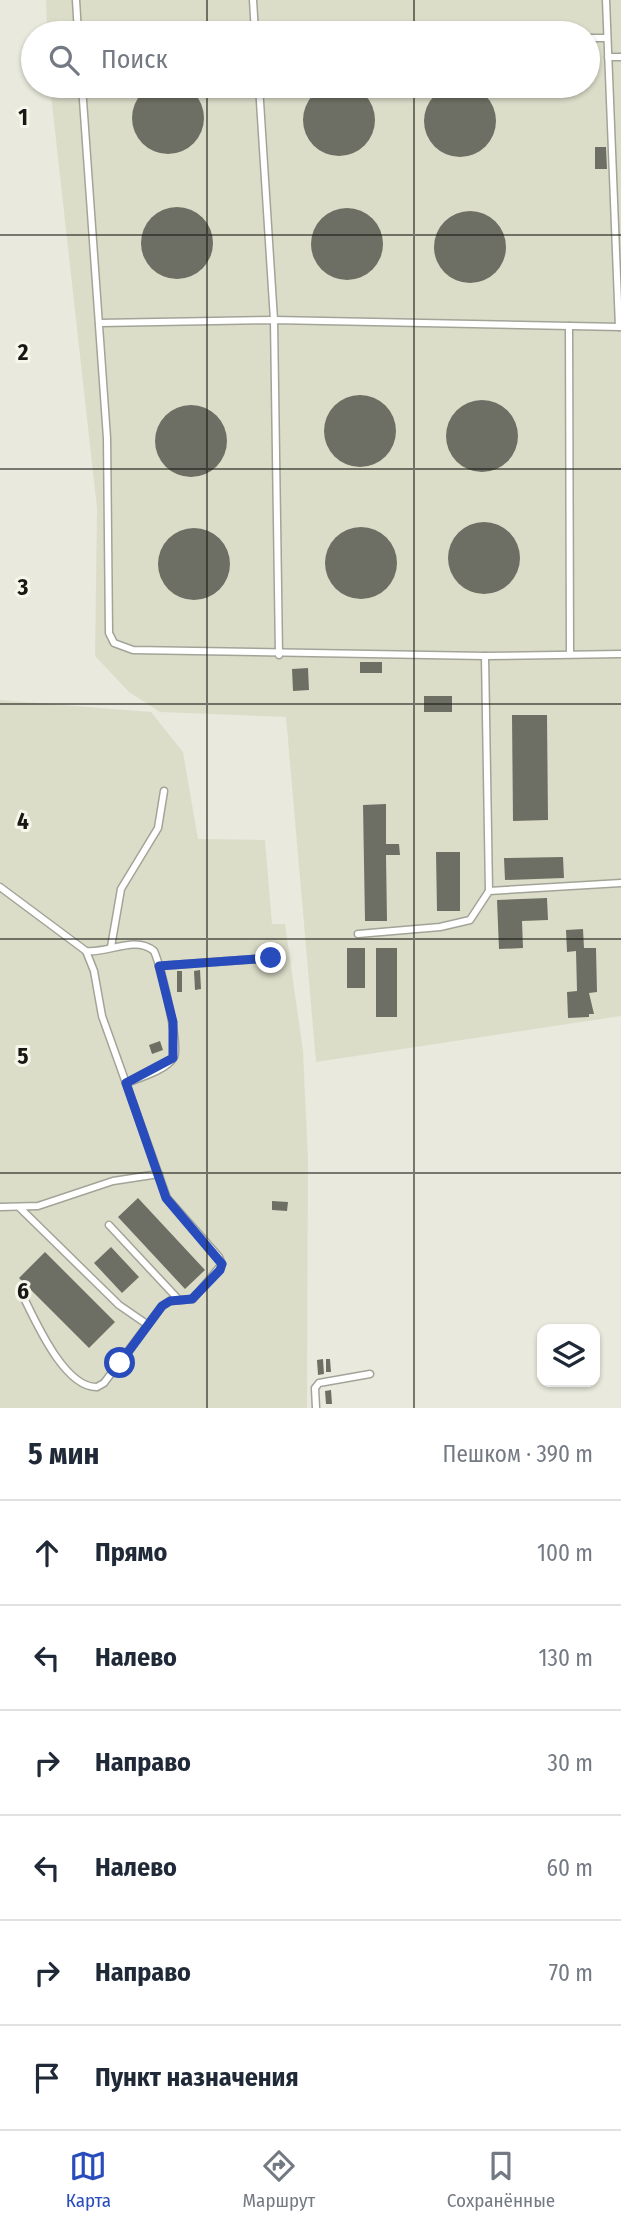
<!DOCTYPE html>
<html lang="ru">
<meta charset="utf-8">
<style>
body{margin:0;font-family:"Fira Sans Condensed",sans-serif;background:#f2f2f3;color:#1f2937}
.controls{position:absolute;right:21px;bottom:21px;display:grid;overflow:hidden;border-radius:14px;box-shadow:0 2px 5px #0004}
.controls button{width:63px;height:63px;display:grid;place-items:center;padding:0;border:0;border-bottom:2px solid #e0e1e3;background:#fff;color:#1f2937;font:35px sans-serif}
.stop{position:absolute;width:21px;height:21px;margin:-16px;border:5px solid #284cbb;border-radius:50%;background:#fff}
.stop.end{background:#284cbb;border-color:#fff;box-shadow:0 2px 7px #0008}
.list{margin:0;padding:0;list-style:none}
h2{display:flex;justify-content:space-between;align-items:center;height:91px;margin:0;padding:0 28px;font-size:30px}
h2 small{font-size:23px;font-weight:400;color:#747a83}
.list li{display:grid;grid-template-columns:46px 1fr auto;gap:21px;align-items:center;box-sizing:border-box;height:105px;padding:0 28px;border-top:2px solid #e0e1e3}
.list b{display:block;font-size:26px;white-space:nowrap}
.list em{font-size:23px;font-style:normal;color:#747a83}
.icon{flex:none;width:38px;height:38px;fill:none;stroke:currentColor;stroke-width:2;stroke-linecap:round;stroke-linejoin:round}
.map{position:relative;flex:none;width:621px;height:1408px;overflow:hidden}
.search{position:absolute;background:#fff;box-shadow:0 2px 5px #0004;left:21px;right:21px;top:21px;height:77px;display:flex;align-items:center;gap:18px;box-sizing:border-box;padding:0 24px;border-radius:38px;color:#747a83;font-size:26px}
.sheet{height:721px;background:#fff}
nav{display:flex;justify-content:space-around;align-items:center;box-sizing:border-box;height:98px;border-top:2px solid #e0e1e3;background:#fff;font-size:19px;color:#747a83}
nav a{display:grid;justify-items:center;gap:4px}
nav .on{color:#284cbb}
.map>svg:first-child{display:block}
</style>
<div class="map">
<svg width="621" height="1408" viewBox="0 0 621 1408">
<rect width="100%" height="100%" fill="#e9eadd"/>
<!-- built -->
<g fill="#dcddc9">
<polygon points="46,0 621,0 621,1016 316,1062 286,717 160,712 129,692 95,656 97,508 50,86 588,86 588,33 47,33"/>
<polygon points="0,700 151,712 183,752 198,839 265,840 272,924 285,924 303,1051 308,1159 307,1408 0,1408"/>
</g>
<!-- building -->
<g fill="#6e6f64">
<circle cx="168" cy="118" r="36"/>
<circle cx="339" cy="120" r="36"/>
<circle cx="460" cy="121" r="36"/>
<polygon points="595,147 606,147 607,169 595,169"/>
<circle cx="177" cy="243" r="36"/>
<circle cx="347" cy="244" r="36"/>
<circle cx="470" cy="247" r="36"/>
<circle cx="360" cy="431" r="36"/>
<circle cx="482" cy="436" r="36"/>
<circle cx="191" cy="441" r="36"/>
<circle cx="484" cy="558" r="36"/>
<circle cx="361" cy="563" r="36"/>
<circle cx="194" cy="564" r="36"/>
<rect x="360" y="662" width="22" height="11"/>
<polygon points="308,668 309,690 293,691 292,669"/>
<rect x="424" y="696" width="28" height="16"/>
<polygon points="512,715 547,715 548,820 513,821"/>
<polygon points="386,804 386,844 399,844 400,855 386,855 387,921 365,921 363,805"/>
<polygon points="436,852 460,852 460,911 437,911"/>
<polygon points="563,857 564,878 505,880 504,858"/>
<polygon points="547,898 548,920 522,921 523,948 499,949 497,900"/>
<polygon points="583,929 584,948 596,948 597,992 589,993 594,1014 589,1014 589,1017 568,1018 567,992 577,991 576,951 567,952 566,930"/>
<rect x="347" y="948" width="18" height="40"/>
<rect x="376" y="948" width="21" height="69"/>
<polygon points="200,970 201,989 195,990 194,971"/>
<rect x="177" y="971" width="5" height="21"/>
<polygon points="160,1041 163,1050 152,1054 149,1045"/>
<polygon points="138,1198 205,1270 185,1289 118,1217"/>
<polygon points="272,1201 288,1202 287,1211 272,1210"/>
<polygon points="111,1247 139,1277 122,1293 94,1263"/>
<polygon points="45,1252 115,1322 89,1348 19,1278"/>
<polygon points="323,1359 324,1374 318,1375 317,1360"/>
<polygon points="326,1359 330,1359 331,1372 326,1372"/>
<polygon points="331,1390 332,1404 326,1404 325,1391"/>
</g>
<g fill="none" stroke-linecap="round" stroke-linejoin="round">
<!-- lane casing -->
<g stroke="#a3a498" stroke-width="9">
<g id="lane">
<polyline points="76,0 78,33"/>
<polyline points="253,0 255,33"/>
<polyline points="606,0 619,327"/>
<polyline points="78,32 280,33"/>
<polyline points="588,38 607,38"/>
<polyline points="608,57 621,57"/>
<polyline points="82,86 107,438 109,633 114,643 133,650 485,656 621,654"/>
<polyline points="259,86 274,320 279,655"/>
<polyline points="100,323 274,320 621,327"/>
<polyline points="569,326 570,654"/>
<polyline points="485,656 489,891"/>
<path d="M0,887l86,64c21,3 49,-16 68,0 7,16 26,94 20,106 -7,13 -35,21 -48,26"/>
<polyline points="358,934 440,927 470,920 489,891 621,883"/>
<polyline points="111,947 121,889 158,828 164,791"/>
<polyline points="159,966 271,958"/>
<polyline points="0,1207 38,1206 113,1181 159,1174"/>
<polyline points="20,1208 119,1305 148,1325"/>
<polyline points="109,1225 179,1300"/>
<path d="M22,1294c13,26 42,94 75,93l7,-4 58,-77 8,-5 23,-2 29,-35 -3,-7 -52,-59 -65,-182 -8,-45 -8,-20"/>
<polyline points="316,1408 315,1388 319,1383 370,1374"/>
</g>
</g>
<!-- lane -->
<use href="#lane" stroke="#fff" stroke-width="6"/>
</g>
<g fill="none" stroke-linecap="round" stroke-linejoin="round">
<!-- route -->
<polyline stroke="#284cbb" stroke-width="9" points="120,1363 162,1306 170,1301 192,1299 220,1270 222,1264 166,1198 126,1083 173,1058 173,1022 159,966 271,958"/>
</g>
<!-- grid -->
<path fill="none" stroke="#171713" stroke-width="2" stroke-opacity="0.55" d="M207,0v33M414,0v33M207,86v1322M414,86v1322M0,235h621M0,469h621M0,704h621M0,939h621M0,1173h621"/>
<g font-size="23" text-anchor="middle" font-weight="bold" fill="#171713" stroke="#f6f7ea" stroke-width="6" stroke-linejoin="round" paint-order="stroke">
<text x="23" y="125">1</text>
<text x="23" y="360">2</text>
<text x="23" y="595">3</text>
<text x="23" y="829">4</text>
<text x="23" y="1064">5</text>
<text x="23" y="1299">6</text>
</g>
</svg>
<div class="controls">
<button><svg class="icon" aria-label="layers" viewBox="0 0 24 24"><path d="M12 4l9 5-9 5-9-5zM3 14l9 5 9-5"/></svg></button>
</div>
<div class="stop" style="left:120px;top:1363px"></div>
<div class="stop end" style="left:271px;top:958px"></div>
<div class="search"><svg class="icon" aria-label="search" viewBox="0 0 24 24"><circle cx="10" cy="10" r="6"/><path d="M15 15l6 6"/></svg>Поиск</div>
</div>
<section class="sheet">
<h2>5 мин<small>Пешком · 390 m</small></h2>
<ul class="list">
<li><svg class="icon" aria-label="ahead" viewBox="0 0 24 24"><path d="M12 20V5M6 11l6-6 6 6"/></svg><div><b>Прямо</b></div><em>100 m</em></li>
<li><svg class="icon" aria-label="left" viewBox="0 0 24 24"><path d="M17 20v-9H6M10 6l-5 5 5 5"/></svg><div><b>Налево</b></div><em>130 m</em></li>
<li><svg class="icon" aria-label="right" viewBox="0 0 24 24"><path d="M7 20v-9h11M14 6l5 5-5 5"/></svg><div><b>Направо</b></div><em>30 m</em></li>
<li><svg class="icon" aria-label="left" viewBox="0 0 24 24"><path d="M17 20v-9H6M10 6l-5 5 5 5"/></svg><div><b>Налево</b></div><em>60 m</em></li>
<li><svg class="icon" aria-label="right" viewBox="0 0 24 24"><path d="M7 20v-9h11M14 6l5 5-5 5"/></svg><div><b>Направо</b></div><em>70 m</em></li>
<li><svg class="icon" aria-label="arrive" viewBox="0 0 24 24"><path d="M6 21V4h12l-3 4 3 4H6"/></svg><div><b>Пункт назначения</b></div></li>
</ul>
</section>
<nav>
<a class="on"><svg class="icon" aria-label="map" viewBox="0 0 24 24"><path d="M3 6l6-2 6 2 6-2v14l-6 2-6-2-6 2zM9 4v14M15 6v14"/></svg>Карта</a>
<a><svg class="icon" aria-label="directions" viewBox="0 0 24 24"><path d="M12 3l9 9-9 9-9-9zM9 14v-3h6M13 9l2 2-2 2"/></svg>Маршрут</a>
<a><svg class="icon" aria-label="saved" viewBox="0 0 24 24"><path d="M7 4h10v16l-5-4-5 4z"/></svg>Сохранённые</a>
</nav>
